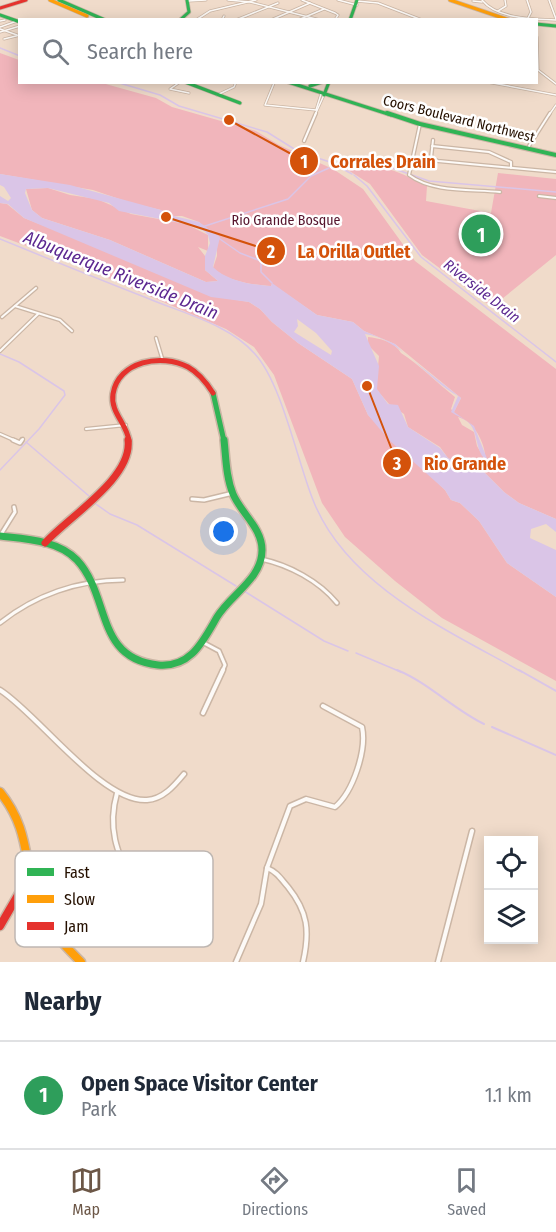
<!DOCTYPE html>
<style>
body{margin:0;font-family:"Fira Sans Condensed",sans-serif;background:#f6f6f7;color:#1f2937}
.controls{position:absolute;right:18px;bottom:18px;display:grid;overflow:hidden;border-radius:0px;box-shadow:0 3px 15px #0003}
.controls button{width:54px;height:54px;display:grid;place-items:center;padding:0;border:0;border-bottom:2px solid #e0e1e3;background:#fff;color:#1f2937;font:30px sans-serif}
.you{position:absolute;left:224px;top:532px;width:21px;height:21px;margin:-15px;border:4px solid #fff;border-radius:50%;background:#1a73e8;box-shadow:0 0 0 9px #1a73e833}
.badge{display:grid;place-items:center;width:39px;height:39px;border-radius:50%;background:#6c5747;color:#fff;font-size:20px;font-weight:700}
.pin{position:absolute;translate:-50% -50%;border:3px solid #fff;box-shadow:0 2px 6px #0006}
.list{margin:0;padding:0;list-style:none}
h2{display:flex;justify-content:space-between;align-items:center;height:78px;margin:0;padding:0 24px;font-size:26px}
h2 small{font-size:20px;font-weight:400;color:#747a83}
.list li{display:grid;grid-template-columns:39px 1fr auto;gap:18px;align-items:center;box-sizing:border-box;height:108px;padding:0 24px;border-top:2px solid #e0e1e3}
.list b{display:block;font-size:22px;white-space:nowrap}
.list p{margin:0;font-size:20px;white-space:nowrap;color:#747a83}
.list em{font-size:20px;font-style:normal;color:#747a83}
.icon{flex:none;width:33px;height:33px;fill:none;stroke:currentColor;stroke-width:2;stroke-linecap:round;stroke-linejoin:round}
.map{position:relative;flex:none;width:556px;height:962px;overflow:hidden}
.search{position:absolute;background:#fff;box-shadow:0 3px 15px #0003;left:18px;right:18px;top:18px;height:66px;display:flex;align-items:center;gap:15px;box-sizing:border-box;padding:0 21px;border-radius:0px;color:#747a83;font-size:22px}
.sheet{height:186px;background:#fff}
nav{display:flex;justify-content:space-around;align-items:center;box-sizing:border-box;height:84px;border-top:2px solid #e0e1e3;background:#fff;font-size:16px;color:#747a83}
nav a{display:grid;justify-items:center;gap:3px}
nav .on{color:#6c5747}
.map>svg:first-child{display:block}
</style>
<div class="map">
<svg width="556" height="962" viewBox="0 0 556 962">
<rect width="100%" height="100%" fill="#f0dbca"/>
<!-- green -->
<g fill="#f1b5bb">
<path d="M0,53l19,7 1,22 82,1 54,15 16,9 84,24 23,14 54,24 30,20 52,72 141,108v150l-37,-16 -15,-11 -25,-25 6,-2c3,-18 -10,-44 -27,-48l4,8 12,7 3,14 7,12 -2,7 -16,2 -18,-9 -8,-11 -32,-20 -4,-13 -15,-10 -13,-15 3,-33 -11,-11v-8c11,1 27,5 33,16 20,13 35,29 54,44l-4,12 3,3 7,-14 -66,-54 -31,-13 -11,-9 -36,-7 -45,-31 -1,2c-19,-1 -44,-5 -58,-18l4,-12v-15l-18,-19 -17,-6h-8l-13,-6 -30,-7 -38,-13 -93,-16z"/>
<path d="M340,165c21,0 42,0 62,9 8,3 15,9 25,12l-1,15 65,12 7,-40 58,6v76l-64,52 -70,-52 -52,-71z"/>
<polygon points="48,188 70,195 97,199 131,214 186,224 208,235 208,251 198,247 205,256 205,270 218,281 206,282 110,240 42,218 32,210 26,189"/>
<polygon points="0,203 7,204 24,218 231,299 249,302 260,309 272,322 298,343 352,379 368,415 445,490 451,500 460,503 479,521 507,563 556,597 556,681 442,618 395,581 345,537 322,503 274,375 254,347 226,329 80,266 0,236"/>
</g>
<!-- water -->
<path fill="#dac5e7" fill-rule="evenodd" d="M0,174l70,11 91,25 13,6 25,6 21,15 -7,30c14,14 39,18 58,19l1,-3 45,32 36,7 11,9 31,13 9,9 57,45 -7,14 20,14 14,35 -9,6 25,25 15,11 37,16v13l-10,-8 -15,5 -1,9 26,12v47l-49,-34 -28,-42 -19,-18 -9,-3 -6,-10 -56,-50 -21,-25 -16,-36 -54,-36 -26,-21 -12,-13 -11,-7 -38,-5 -187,-79 -16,-14 -8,-1v-7l8,5 3,-3 -7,-11 -4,-2zM48,188l61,15 10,8 67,13 18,7 4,4 2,8 -5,13v14l13,11 -12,1 -96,-42 -68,-22 -10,-8 -7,-17 1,-4zM297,319l19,14 16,18 -1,4 -37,-23 4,-6zM365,334c35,4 63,46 93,62l-7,16c6,4 12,6 17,10 10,9 7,26 16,36l-2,7 -16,2 -18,-9 -8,-10 -32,-21 -10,-22 -10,-1 -11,-15 2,-23z"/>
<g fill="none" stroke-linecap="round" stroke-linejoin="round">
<!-- stream-far1 -->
<g stroke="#dac5e7" stroke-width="1.5">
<polyline points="0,48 20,56"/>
<polyline points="116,82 160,95 179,106 267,132 299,152 330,162 352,174"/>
<polyline points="333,166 375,162 429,181 556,192"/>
<polyline points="354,175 367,186 421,257 556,362"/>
<polyline points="202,227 288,199 311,176 329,168"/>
<polyline points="217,237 240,253 261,261 261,272 272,283"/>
<path d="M0,239c49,20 98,40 147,59 35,15 82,26 108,56 27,30 42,106 58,146 33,85 134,130 209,172"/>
<polyline points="0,354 19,362 64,391 65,395 39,429 0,470"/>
<polyline points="26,442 89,496"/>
<polyline points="93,502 110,514 137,525 236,586"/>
<polyline points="244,591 324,641 348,651"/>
<polyline points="356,653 401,672"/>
</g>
<!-- stream -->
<g stroke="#dac5e7" stroke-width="2">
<path d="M397,670c32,13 56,39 87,54"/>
<polyline points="519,670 556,691"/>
<polyline points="492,727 556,755"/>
</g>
<!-- street-far3 casing -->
<g stroke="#cbb6a5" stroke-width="3">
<g id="street-far3">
<polyline points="228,0 250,2 320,20"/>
<polyline points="302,0 335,13 338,15 335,20"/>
<polyline points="338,0 357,5"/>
<path d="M482,0c15,19 52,19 74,20"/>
<polyline points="527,0 531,12 528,18"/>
<polyline points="549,0 556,19"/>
<polyline points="188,1 206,0"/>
<polyline points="357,1 378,3 422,20"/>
<polyline points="473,1 482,2"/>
<polyline points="498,11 506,6 505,0"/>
<polyline points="196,20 210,11 256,0"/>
<polyline points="222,20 224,16"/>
<polyline points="236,20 278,3"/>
<polyline points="271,20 310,3"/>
<polyline points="298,20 324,9"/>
<polyline points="0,21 5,20"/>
<polyline points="0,27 17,21"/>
<polyline points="0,29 17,35"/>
<polyline points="0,32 20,26"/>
<polyline points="537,37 538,70 556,84"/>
<polyline points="4,39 20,35"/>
<polyline points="180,82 170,89 189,93"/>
<polyline points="487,82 556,95"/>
<polyline points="274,83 265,105 316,110"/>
<polyline points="217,95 234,87 236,82"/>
<polyline points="316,110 321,94"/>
<polyline points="315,115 324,95"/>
<polyline points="549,115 556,105"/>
</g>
</g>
<!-- street-far2 casing -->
<g stroke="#cbb6a5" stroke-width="4.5">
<g id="street-far2">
<path d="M420,124l-11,51c24,18 62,14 91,17"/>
<polyline points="433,140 431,158 438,161 556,172"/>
<polyline points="304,141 316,113"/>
<polyline points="432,146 489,152 511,162 511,168"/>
<polyline points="529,146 550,113"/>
<polyline points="539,196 556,198"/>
<polyline points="15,306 60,320 72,331"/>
<polyline points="2,317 36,288"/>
<polyline points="156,338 162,358"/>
<polyline points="0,351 38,314"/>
<polyline points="86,429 126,425"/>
<polyline points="0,434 16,441"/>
<polyline points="21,441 23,439"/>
</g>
</g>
<!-- street-far1 casing -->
<g stroke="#cbb6a5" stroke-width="6">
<g id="street-far1">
<polyline points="13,440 20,443 22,440"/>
<polyline points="192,499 204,500 233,493"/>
<polyline points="0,536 15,512 14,507"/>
<path d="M261,559c28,6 58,22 76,44"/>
<path d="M0,623c35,-28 78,-43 123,-43"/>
<polyline points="204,643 219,651 225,665 222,672"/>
</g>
</g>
<!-- street casing -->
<g stroke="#cbb6a5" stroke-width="7">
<g id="street">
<path d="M0,690c37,23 102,113 147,110 16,-1 27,-14 37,-26"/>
<polyline points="203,713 223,670"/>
<path d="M117,793c-10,35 0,59 15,91"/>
<path d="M267,868c10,4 14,11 21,19 20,25 22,44 15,75"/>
<path d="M236,962l25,-58 6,-36 23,-62 16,-7 29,8c18,-15 32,-57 27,-80l-39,-21"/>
<polyline points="438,962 472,831"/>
</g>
</g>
<!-- fast-far3 casing -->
<g stroke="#cbb6a5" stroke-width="4.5">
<g id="fast-far3">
<polyline points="59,0 105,20"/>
<polyline points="0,15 20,22"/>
<polyline points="180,20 189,12 187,0"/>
<polyline points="350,20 357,0"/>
<polyline points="536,24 556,26"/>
<polyline points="185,82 240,103"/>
<polyline points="288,82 391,115"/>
<polyline points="310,86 322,82"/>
<polyline points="324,95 329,82"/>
</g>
</g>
<!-- fast-far2 casing -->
<g stroke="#cbb6a5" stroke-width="6">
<polyline id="fast-far2" points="387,113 420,124 556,155"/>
</g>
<!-- fast-far1 casing -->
<g stroke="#cbb6a5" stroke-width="8">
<polyline id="fast-far1" points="213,393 224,441"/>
</g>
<!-- fast casing -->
<g stroke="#cbb6a5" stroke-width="10">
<path id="fast" d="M0,536c26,3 58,4 77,24 34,37 18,98 81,105 33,3 45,-24 59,-48 14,-23 45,-38 45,-67 0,-22 -21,-37 -29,-56 -7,-17 -7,-36 -9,-54"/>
</g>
<!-- slow-far1 casing -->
<g stroke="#cbb6a5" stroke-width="4.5">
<g id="slow-far1">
<polyline points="50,0 87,16"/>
<polyline points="450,0 509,20"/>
</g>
</g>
<!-- slow casing -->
<g stroke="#cbb6a5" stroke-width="11">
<path id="slow" d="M0,792c33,41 22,75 41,118 9,21 25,37 40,52"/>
</g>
<!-- jam-far3 casing -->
<g stroke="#cbb6a5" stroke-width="4.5">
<polyline id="jam-far3" points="0,8 26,0"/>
</g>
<!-- jam-far2 casing -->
<g stroke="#cbb6a5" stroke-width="8">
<path id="jam-far2" d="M129,441c-2,-17 -19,-29 -16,-47 5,-33 49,-41 75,-27 11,6 18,15 25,26"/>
</g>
<!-- jam-far1 casing -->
<g stroke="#cbb6a5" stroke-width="10">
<path id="jam-far1" d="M45,543c23,-26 88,-65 83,-103"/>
</g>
<!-- jam casing -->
<g stroke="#cbb6a5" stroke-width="11">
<polyline id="jam" points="0,926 32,871"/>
</g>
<!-- street-far3 -->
<use href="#street-far3" stroke="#fdfaf7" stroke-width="1.5"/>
<!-- street-far2 -->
<use href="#street-far2" stroke="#fdfaf7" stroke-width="2"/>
<!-- street-far1 -->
<use href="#street-far1" stroke="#fdfaf7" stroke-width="3"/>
<!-- street -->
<use href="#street" stroke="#fdfaf7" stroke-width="4"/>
<!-- fast-far3 -->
<use href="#fast-far3" stroke="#30b455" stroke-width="3"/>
<!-- fast-far2 -->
<use href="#fast-far2" stroke="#30b455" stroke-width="4"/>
<!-- fast-far1 -->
<use href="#fast-far1" stroke="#30b455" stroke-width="5"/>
<!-- fast -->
<use href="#fast" stroke="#30b455" stroke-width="7"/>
<!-- slow-far1 -->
<use href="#slow-far1" stroke="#ff9f0a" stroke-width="3"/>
<!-- slow -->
<use href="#slow" stroke="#ff9f0a" stroke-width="8"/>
<!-- jam-far3 -->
<use href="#jam-far3" stroke="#e5322d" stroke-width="3"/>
<!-- jam-far2 -->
<use href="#jam-far2" stroke="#e5322d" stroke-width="5"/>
<!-- jam-far1 -->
<use href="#jam-far1" stroke="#e5322d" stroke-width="7"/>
<!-- jam -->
<use href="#jam" stroke="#e5322d" stroke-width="8"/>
</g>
<g text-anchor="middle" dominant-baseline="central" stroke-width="5" stroke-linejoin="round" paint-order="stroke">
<!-- far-street labels -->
<g font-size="14" fill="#251000" stroke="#fff">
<text transform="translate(459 119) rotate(14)">Coors Boulevard Northwest</text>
</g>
<!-- far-park labels -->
<g font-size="14" fill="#55142c" stroke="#fff">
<text x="286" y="220">Rio Grande Bosque</text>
</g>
<!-- far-water labels -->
<g font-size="15" font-style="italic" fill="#5c2890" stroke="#fff">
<text transform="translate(482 291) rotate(38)">Riverside Drain</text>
</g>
<!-- water labels -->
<g font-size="18" font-style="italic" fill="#5c2890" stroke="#fff">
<text transform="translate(121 275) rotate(22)">Albuquerque Riverside Drain</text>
</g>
</g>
<!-- legend -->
<rect x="15" y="851" width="198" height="96" rx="9" fill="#fff" stroke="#beb7b2" stroke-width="1.5"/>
<rect x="27" y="868" width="27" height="8" fill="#30b455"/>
<rect x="27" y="895" width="27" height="8" fill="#ff9f0a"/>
<rect x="27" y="922" width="27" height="8" fill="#e5322d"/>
<g font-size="16" fill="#251000">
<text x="64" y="878">Fast</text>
<text x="64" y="905">Slow</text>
<text x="64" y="932">Jam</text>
</g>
<!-- callouts -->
<path fill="none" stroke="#d4520b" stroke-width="2" d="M229 120L304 161M166 217L271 251M367 386L397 463"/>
<g fill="#d4520b" stroke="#fff" stroke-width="2">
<circle cx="229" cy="120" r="6"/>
<circle cx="166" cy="217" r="6"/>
<circle cx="367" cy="386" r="6"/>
<circle cx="304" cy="161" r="15"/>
<circle cx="271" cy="251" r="15"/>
<circle cx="397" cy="463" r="15"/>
</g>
<g font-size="18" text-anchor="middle" font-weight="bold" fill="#fff">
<text x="304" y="168">1</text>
<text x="271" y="258">2</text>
<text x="397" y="470">3</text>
</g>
<g font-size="18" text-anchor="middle" font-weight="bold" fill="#d4520b" stroke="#fff" stroke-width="5" stroke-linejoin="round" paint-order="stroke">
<text x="383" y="168">Corrales Drain</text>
<text x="354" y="258">La Orilla Outlet</text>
<text x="465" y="470">Rio Grande</text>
</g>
</svg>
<div class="controls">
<button><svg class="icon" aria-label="locate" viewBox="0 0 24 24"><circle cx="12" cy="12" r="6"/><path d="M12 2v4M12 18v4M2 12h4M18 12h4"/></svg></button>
<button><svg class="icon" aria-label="layers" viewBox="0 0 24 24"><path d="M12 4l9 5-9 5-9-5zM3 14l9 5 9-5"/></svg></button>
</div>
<div class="you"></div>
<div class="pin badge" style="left:481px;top:234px;background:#2e9e5b">1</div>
<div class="search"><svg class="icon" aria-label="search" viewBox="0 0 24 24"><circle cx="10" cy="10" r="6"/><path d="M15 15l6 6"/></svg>Search here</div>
</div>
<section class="sheet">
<h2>Nearby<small></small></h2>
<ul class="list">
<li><span class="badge" style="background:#2e9e5b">1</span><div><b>Open Space Visitor Center</b><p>Park</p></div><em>1.1 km</em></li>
</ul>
</section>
<nav>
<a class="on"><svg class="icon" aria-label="map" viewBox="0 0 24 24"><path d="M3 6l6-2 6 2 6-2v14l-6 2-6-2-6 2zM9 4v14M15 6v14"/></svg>Map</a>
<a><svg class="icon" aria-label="directions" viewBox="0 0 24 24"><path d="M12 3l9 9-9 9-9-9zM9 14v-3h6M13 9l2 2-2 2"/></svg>Directions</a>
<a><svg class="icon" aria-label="saved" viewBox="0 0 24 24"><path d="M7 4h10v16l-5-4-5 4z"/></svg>Saved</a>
</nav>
